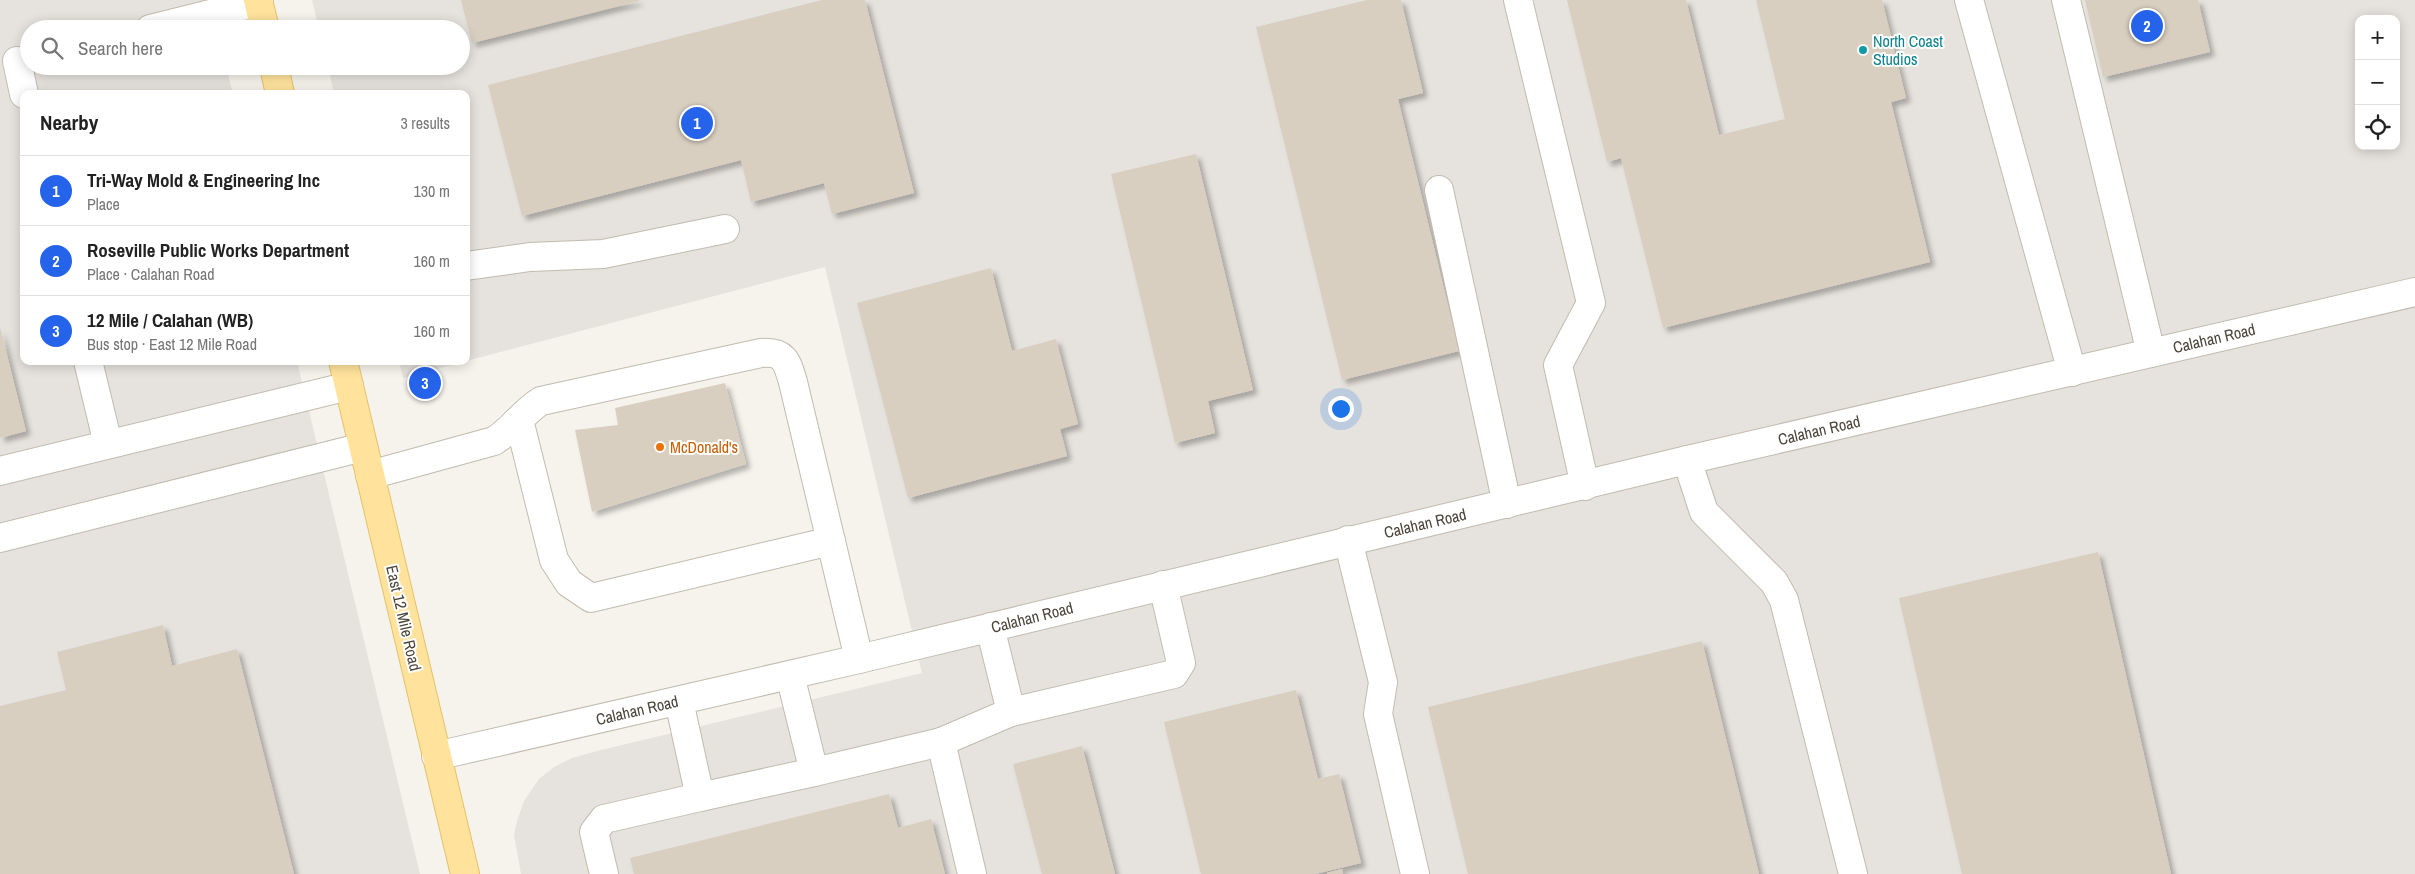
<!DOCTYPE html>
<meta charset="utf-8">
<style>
body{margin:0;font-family:"Archivo Narrow",sans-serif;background:#f6f6f6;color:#222}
.controls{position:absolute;right:15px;top:15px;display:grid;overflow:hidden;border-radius:10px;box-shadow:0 2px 12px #0003}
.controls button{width:45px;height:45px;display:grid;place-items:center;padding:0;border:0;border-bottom:1px solid #e0e0e0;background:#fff;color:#222;font:25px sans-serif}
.you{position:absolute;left:1340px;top:408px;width:18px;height:18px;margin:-12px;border:4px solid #fff;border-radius:50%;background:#1a73e8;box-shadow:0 0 0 8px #1a73e833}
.badge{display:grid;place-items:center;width:32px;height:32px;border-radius:50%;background:#2563eb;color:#fff;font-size:16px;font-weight:700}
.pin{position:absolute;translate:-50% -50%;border:2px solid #fff;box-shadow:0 1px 5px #0006}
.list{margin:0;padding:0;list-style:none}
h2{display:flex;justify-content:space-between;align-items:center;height:65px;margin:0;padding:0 20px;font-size:21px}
h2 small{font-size:16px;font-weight:400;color:#767676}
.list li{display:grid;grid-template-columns:32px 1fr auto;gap:15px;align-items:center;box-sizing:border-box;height:70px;padding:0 20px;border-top:1px solid #e0e0e0}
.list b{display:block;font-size:19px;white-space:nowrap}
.list p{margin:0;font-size:16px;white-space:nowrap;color:#767676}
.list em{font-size:16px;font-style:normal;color:#767676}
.icon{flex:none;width:28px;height:28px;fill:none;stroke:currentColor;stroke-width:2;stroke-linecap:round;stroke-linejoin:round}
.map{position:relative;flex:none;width:2415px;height:874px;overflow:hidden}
.search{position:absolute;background:#fff;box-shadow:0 2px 12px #0003;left:20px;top:20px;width:450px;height:55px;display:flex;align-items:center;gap:12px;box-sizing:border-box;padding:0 18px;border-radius:28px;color:#767676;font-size:19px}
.panel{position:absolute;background:#fff;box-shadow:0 2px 12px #0003;left:20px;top:90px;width:450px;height:275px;border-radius:10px}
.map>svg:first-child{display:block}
</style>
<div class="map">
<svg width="2415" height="874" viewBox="0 0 2415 874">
<defs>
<filter id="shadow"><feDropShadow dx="4.5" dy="4.5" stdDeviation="2.5" flood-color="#0004"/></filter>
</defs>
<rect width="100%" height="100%" fill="#f6f3ec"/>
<!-- industrial -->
<g fill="#e6e2dd" fill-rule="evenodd">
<polygon points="0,0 210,0 217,29 29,29 29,66 226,66 233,94 24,94 24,361 297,361 420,874 0,874"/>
<path d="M312,0h2103v874h-1894l-7,-39 3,-14 7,-20 15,-22 15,-12 18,-9 25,-7 325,-78 -97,-406 -359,94v-267h-132l-6,-28h133v-37h-142zM2359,19h37v127h-37z"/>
<polygon points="399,361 466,361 403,378"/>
</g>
<!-- building -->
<g fill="#d8cfc1" filter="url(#shadow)">
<polygon points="461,0 639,0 639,1 472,43"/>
<polygon points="822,0 865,0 914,193 832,214 824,183 751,202 741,160 522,216 488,85"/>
<polygon points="1367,0 1401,0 1423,93 1398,99 1459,351 1342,380 1256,27"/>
<polygon points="1567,0 1686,0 1719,135 1785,119 1756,0 1882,0 1906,98 1891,102 1930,262 1663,328 1621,158 1607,162"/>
<polygon points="2085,0 2198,0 2210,52 2103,77"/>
<polygon points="1196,154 1253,390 1208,401 1215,433 1175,443 1111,174"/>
<polygon points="991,268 1012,351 1056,339 1078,424 1060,429 1067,456 908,498 857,303"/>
<polygon points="0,327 26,431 0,438"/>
<polygon points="725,383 746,464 592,512 575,430 618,425 615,408"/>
<polygon points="2098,552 2171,874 1962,874 1899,598"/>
<polygon points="163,625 172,666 237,649 294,874 0,874 0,706 66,690 57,652"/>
<polygon points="1702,641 1759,874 1468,874 1428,707"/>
<polygon points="1296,690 1318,779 1339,774 1361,863 1315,874 1201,874 1164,722"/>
<polygon points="1082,746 1115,874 1042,874 1013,764"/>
<polygon points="889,794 898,828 931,819 945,874 634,874 630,858"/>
<polygon points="1342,869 1343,874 1327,874 1327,873"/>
</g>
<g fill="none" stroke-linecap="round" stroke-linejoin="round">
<!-- minor casing -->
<g stroke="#c2bbae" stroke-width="30">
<g id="minor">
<polyline points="1518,0 1591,303 1558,365 1585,486"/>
<polyline points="1969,0 2072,372"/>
<polyline points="2066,0 2151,353"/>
<polyline points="150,29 259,2"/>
<polyline points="17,61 24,94"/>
<polyline points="1439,190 1507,504"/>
<polyline points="466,266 530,257 603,254 725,229"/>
<polyline points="88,361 108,444"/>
<polyline points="519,420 554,560 569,583 591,598 831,541"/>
<polyline points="1687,460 1704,512 1774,582 1784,600 1853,874"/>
<polyline points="0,471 349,386"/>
<path d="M370,475l124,-34c18,-11 29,-29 47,-40l220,-48c24,-2 26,9 32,29l66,277"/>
<polyline points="0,538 363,447"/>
<polyline points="1348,540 1383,682 1378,714 1415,874"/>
<polyline points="990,627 1011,712 1174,674 1181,663 1163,585"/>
<polyline points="790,675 814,772 941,742 1011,712"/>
<polyline points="679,701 700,797 814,772"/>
<polyline points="941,742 972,874"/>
<polyline points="436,756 859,659 1687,460 2415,292"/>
<polyline points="604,874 594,832 604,819 700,797"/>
</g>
</g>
<!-- major casing -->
<g stroke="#e6c16a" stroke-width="30">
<g id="major">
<polyline points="258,0 265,29"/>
<polyline points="274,66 280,94"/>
<polyline points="343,361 465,874"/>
</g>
</g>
<!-- minor -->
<use href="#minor" stroke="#fff" stroke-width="28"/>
<!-- major -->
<use href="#major" stroke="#ffe39c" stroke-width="28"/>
</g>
<!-- markers -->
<circle fill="#0f9aa8" stroke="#fff" stroke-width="2" cx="1863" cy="50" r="5"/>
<circle fill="#e8710a" stroke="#fff" stroke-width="2" cx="660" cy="447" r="5"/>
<g text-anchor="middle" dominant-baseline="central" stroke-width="4" stroke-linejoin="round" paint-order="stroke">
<!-- culture labels -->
<g font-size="16" fill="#0d838f" stroke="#fff" text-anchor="start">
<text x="1873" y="41">North Coast<tspan x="1873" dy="18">Studios</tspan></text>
</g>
<!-- street labels -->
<g font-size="16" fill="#4b4439" stroke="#fff">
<text transform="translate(2214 338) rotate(-13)">Calahan Road</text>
<text transform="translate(1819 430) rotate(-13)">Calahan Road</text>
<text transform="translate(1425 523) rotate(-13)">Calahan Road</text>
<text transform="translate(1032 617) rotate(-14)">Calahan Road</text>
<text transform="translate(404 618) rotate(77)">East 12 Mile Road</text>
<text transform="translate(637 710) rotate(-13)">Calahan Road</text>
</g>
<!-- food labels -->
<g font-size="16" fill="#c56008" stroke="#fff" text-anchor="start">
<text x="670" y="447">McDonald's</text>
</g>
</g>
</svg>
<div class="controls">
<button>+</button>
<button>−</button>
<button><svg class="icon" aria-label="locate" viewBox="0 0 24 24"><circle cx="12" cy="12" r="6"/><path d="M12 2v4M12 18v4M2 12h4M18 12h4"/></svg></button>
</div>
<div class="you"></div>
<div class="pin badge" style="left:697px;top:123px">1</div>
<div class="pin badge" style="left:2147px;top:26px">2</div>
<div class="pin badge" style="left:425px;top:383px">3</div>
<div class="search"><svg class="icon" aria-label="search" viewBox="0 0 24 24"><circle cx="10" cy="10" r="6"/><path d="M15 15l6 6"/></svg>Search here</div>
<section class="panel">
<h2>Nearby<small>3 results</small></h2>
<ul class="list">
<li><span class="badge">1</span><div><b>Tri-Way Mold &amp; Engineering Inc</b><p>Place</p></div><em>130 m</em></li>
<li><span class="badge">2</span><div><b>Roseville Public Works Department</b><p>Place · Calahan Road</p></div><em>160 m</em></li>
<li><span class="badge">3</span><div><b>12 Mile / Calahan (WB)</b><p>Bus stop · East 12 Mile Road</p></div><em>160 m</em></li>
</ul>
</section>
</div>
